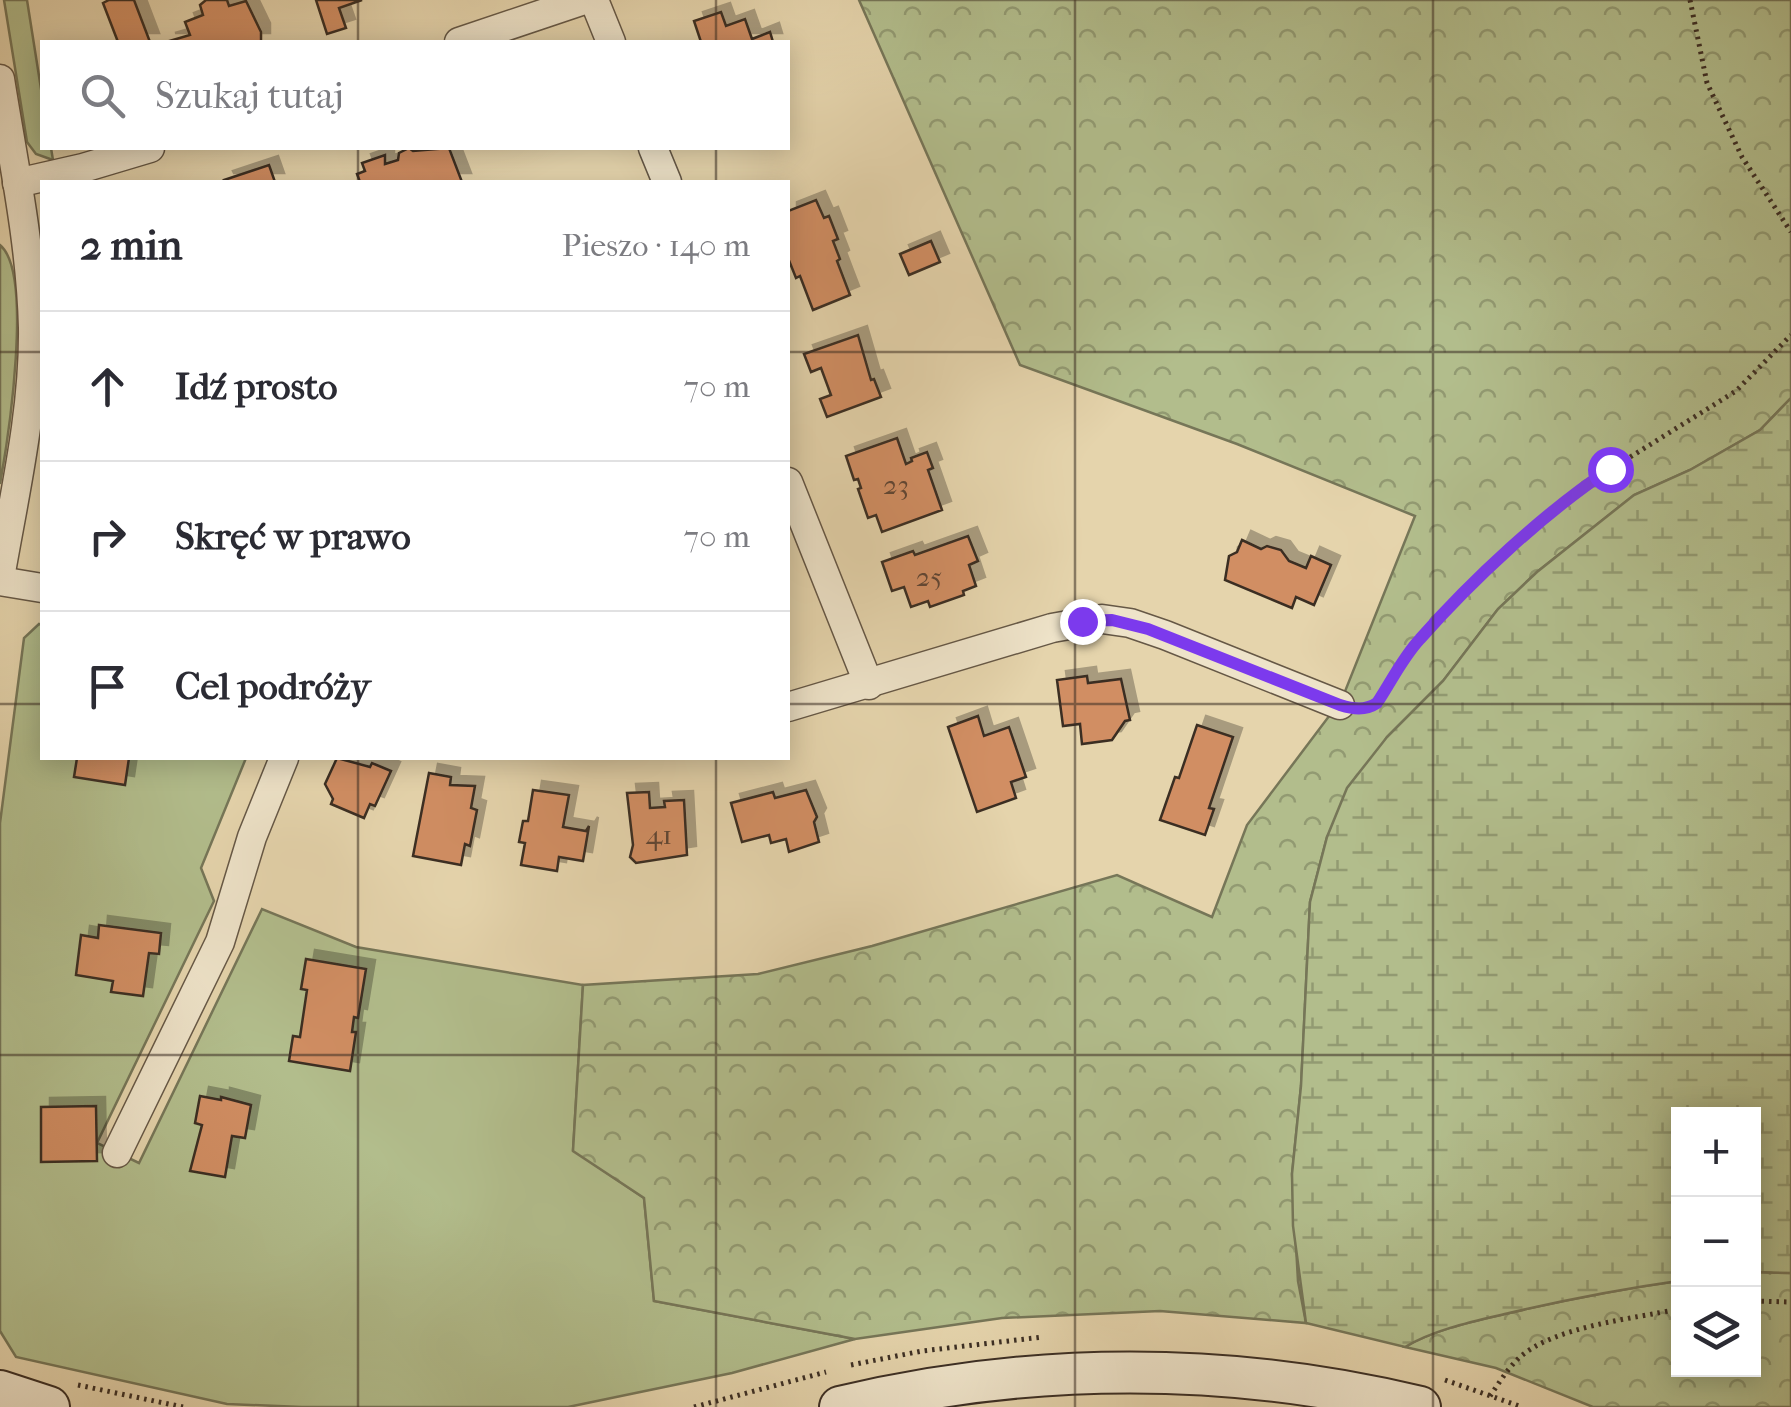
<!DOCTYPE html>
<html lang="pl">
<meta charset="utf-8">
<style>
body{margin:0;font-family:"IM FELL French Canon",serif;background:#f7f7f7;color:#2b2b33}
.controls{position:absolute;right:30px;bottom:30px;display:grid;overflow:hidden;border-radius:0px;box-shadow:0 5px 25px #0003}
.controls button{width:90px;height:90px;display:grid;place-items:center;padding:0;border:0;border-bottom:2px solid #e1e1e2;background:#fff;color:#2b2b33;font:50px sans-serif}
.stop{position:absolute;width:30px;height:30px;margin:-22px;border:8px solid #7c3aed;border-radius:50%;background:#fff}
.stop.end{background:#7c3aed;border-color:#fff;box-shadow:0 2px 10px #0008}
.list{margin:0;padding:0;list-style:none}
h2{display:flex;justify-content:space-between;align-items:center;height:130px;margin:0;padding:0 40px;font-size:42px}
h2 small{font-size:32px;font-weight:400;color:#7c7c81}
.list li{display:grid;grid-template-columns:65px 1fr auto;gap:30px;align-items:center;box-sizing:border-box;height:150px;padding:0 40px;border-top:2px solid #e1e1e2}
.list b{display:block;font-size:38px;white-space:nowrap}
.list em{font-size:32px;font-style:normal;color:#7c7c81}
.icon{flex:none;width:55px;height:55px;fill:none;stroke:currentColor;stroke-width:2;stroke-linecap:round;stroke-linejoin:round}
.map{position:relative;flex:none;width:1791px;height:1407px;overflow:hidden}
.search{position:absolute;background:#fff;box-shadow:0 5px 25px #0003;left:40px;top:40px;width:750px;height:110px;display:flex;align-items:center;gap:25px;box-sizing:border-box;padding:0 35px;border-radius:0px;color:#7c7c81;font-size:38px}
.panel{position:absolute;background:#fff;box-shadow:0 5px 25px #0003;left:40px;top:180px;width:750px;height:580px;border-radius:0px}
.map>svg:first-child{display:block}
</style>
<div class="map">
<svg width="1791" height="1407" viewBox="0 0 1791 1407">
<defs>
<pattern id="forest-crowns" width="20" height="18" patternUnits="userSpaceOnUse" patternTransform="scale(2.5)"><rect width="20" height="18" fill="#b2bd8c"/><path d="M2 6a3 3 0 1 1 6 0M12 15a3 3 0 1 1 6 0" fill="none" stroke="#929a72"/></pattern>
<pattern id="wetland-marsh" width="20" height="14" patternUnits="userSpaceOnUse" patternTransform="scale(2.5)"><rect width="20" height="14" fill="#b2bd8c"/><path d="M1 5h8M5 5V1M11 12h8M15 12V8" fill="none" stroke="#929a72"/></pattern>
<filter id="shadow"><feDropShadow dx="9" dy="-9" stdDeviation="0" flood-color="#0004"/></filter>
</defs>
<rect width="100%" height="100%" fill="#e5d4ac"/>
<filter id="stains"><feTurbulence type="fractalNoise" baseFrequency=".002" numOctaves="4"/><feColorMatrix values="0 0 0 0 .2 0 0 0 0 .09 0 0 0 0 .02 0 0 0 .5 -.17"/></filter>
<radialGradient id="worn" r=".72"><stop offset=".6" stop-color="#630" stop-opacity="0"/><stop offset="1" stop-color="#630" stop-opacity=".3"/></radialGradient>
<!-- green -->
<g fill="#b2bd8c" stroke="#767658" stroke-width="2.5">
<polygon points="4,0 27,0 42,95 42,148 51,148 53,160 36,154 27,142"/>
<path d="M0,245c34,28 8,195 0,239z"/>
<polygon points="39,624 42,625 42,758 246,758 201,868 214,901 97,1143 139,1163 262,909 356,947 583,985 573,1150 644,1198 654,1301 855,1339 732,1373 568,1407 302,1407 227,1404 16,1357 0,1331 0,823 24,638"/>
</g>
<!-- forest -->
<g fill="url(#forest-crowns)" stroke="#767658" stroke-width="2.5">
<polygon points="859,0 1791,0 1791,398 1760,430 1690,470 1634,495 1537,572 1498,609 1443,681 1387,737 1327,837 1310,902 1301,1086 1292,1174 1298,1281 1306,1323 1160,1311 1002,1318 855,1339 654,1301 644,1198 573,1151 583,985 758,974 872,946 1117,875 1212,917 1247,825 1342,699 1415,516 1237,444 1020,365"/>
<path d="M1754,1272l37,1v134h-198l-97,-39 -91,-21c30,-18 70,-26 104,-34 56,-13 112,-24 169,-32v89h76z"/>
</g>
<!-- wetland -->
<path fill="url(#wetland-marsh)" stroke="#767658" stroke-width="2.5" d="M1791,398v875l-37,-1v-158h-76v167c-57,8 -113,19 -169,32 -34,8 -74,16 -104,34l-99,-24 -13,-97 -1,-52 9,-88 9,-184 17,-65 20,-49 40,-51 56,-56 55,-72 39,-37 97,-77 56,-25 70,-40z"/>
<!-- building -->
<g fill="#d18e64" stroke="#3b2e24" stroke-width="2.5" filter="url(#shadow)">
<polygon points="109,0 134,0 150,42 118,42 103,3"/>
<polygon points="206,0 227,0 229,6 246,1 261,32 261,42 166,42 190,35 185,22 203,15 200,5"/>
<polygon points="316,0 362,0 339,8 346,28 327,34"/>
<polygon points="721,12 726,26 745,19 752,39 770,32 773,42 701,42 694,21"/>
<polygon points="409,148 413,151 449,148 462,182 360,182 357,174 365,171 362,163 385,155 385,164 398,160 399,153"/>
<polygon points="269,165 275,182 225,182 224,180"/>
<polygon points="816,200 824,218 829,216 838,239 833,241 840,259 837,261 850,295 813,310 800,276 796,278 788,258 788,211"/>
<polygon points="931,241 940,262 909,275 900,254"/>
<polygon points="858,335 871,380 874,379 881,397 827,417 820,399 831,395 821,368 811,372 804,354"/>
<polygon points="897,438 906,464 912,461 911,458 927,452 933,468 928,470 942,510 882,532 876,515 868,518 858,489 861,488 858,479 854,480 846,456"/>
<polygon points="968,536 978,561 969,565 976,586 963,591 964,595 930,607 928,601 911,607 904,587 892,591 882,562 913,551 915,555"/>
<polygon points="1242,540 1261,549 1267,546 1281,550 1289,561 1306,568 1311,556 1331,565 1314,605 1296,597 1292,608 1225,580 1229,556 1237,552"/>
<polygon points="1087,676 1088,683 1121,679 1130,720 1125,721 1112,740 1082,744 1080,724 1063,726 1057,680"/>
<polygon points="978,716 984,736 1009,727 1026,777 1011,782 1016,798 977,812 948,727"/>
<polygon points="1197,725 1233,737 1209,808 1214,809 1205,835 1160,820 1175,777 1179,778"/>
<polygon points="77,758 129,758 125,785 74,777"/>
<polygon points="337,758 370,767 372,763 391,771 375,806 370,804 364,818 331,804 333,799 325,784"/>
<polygon points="429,773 451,777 450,785 475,786 471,808 477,810 470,846 465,844 461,865 413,856"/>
<polygon points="533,790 569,795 563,827 586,831 589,826 583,861 559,857 557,871 521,865 525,843 519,842 523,821 528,821"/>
<polygon points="806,790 817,817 814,822 819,842 789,852 786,839 771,843 769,835 742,842 731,803 773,792 775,798"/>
<polygon points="649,792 650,808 665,807 664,801 684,800 687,855 636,863 630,857 633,845 627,793"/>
<polygon points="99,925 161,933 159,954 149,953 143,996 111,992 113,981 76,975 81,935 98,938"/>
<polygon points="306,959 366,969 358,1018 354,1017 352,1032 356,1032 350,1071 289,1061 293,1036 300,1037 307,990 301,989"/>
<polygon points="200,1096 221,1100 221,1097 251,1105 245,1138 232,1136 225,1177 190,1171 202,1125 195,1123"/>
<polygon points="96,1106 97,1161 41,1162 41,1107"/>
</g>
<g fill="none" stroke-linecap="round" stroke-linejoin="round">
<!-- minor casing -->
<g stroke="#665846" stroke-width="31">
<g id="minor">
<polyline points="594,0 611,42"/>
<polyline points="459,42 584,0"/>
<path d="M0,79c13,82 31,165 33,249 1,84 -19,168 -33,250"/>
<polyline points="653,148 667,182"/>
<polyline points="17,183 83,168 150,148"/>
<polyline points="788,482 869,685"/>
<polyline points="0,581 42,588"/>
<polyline points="788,707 1052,628 1102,619 1130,623 1165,635 1340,705"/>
<polyline points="117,1153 220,942 252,837 284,758"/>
</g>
</g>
<!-- secondary casing -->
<g stroke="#3b2e24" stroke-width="44">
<g id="secondary">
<polyline points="0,1391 49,1407"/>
<path d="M840,1407c190,-46 390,-46 580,0"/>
</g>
</g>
<!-- path -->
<g stroke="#3b2e24" stroke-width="5" stroke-dasharray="2.5 5" stroke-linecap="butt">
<polyline points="1690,0 1707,83 1742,157 1791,232"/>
<polyline points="1367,708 1377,703 1418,641 1476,579 1587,484 1736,391 1791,335"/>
<polyline points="1754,1301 1791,1302"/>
<polyline points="851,1365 922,1351 1043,1337"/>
<polyline points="1445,1380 1522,1407"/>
<polyline points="78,1385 183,1407"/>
<path d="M1490,1396c9,-13 18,-28 29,-38 35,-32 114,-39 159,-49"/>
<polyline points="694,1407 826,1372"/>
</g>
<!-- minor -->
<use href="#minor" stroke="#eee3c9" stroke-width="28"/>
<!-- secondary -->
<use href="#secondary" stroke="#eee3c9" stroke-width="40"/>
</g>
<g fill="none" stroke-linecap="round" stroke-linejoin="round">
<!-- route -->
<path stroke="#7c3aed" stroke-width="12" d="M1082,621l30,-1 36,9 192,76c13,4 25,6 37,-2 14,-21 26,-46 43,-64 52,-59 125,-127 190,-170"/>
</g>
<!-- grid -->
<path fill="none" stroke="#3b2e24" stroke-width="2.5" stroke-opacity="0.55" d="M358,0v42M716,0v42M1075,0v1407M1433,0v1407M358,148v34M716,148v34M0,352h42M788,352h1003M0,704h42M788,704h1003M358,758v649M716,758v649M0,1055h1791"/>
<g text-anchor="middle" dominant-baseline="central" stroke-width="8" stroke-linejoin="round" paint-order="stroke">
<!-- number labels -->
<g font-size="28" fill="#604634">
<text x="896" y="484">23</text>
<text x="929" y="576">25</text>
<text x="659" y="834">41</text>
</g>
</g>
<rect width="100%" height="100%" filter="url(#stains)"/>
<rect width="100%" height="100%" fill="url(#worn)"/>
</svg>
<div class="controls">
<button>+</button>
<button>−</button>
<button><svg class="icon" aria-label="layers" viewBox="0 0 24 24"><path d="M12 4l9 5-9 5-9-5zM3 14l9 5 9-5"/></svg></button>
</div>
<div class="stop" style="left:1610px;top:469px"></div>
<div class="stop end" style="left:1082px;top:621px"></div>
<div class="search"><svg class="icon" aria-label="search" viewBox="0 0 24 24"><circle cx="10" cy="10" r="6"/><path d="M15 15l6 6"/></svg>Szukaj tutaj</div>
<section class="panel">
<h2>2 min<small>Pieszo · 140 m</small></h2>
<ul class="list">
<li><svg class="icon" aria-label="ahead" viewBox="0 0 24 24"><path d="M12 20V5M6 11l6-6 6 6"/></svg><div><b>Idź prosto</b></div><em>70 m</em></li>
<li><svg class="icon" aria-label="right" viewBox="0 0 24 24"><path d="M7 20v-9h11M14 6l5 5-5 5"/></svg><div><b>Skręć w prawo</b></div><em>70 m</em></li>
<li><svg class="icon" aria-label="arrive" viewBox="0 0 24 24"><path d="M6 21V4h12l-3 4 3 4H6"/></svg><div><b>Cel podróży</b></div></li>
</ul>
</section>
</div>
